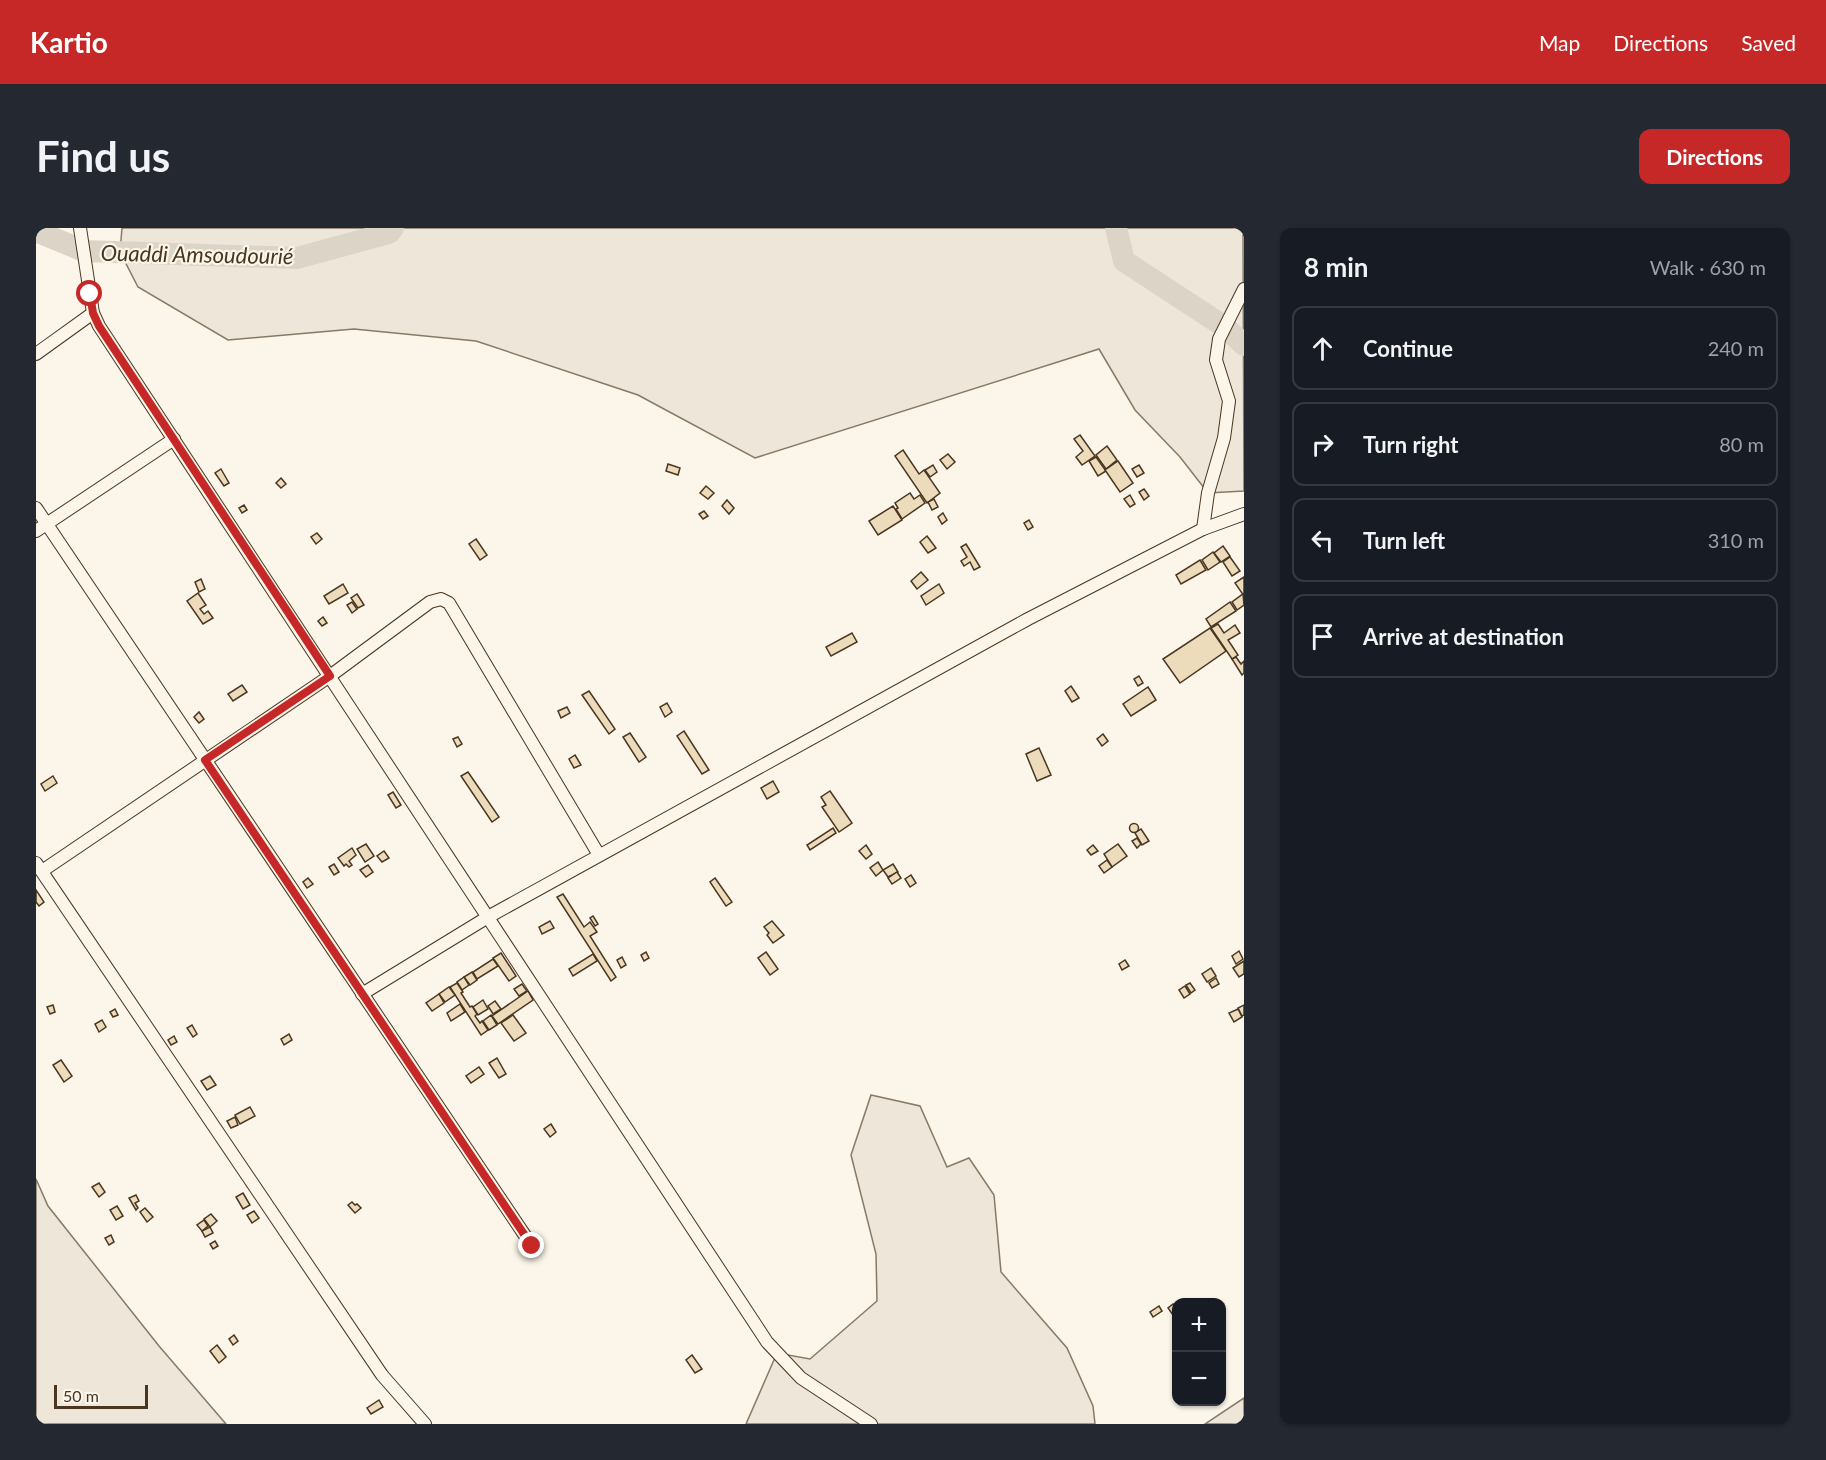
<!DOCTYPE html>
<meta charset="utf-8">
<style>
body{margin:0;font-family:Lato,sans-serif;background:#242831;color:#f1f3f6}
.controls{position:absolute;right:18px;bottom:18px;display:grid;overflow:hidden;border-radius:12px;box-shadow:0 2px 4px #0004}
.controls button{width:54px;height:54px;display:grid;place-items:center;padding:0;border:0;border-bottom:2px solid #363941;background:#171b24;color:#f1f3f6;font:30px sans-serif}
.scale{position:absolute;left:18px;bottom:15px;width:94px;box-sizing:border-box;padding-left:6px;border:3px solid #4a3520;border-top:0;font-size:16px;line-height:21px;white-space:nowrap;color:#4a3520;-webkit-text-stroke:4px #fbf6e9;paint-order:stroke}
.stop{position:absolute;width:18px;height:18px;margin:-14px;border:4px solid #c62828;border-radius:50%;background:#fff}
.stop.end{background:#c62828;border-color:#fff;box-shadow:0 2px 6px #0008}
.list{margin:0;padding:0;list-style:none}
h2{display:flex;justify-content:space-between;align-items:center;height:78px;margin:0;padding:0 24px;font-size:26px}
h2 small{font-size:20px;font-weight:400;color:#9ea1a6}
.list li{display:grid;grid-template-columns:39px 1fr auto;gap:18px;align-items:center;box-sizing:border-box;height:84px;margin:0 12px 12px;padding:0 12px;border:2px solid #363941;border-radius:12px}
.list b{display:block;font-size:22px;white-space:nowrap}
.list em{font-size:20px;font-style:normal;color:#9ea1a6}
.icon{flex:none;width:33px;height:33px;fill:none;stroke:currentColor;stroke-width:2;stroke-linecap:round;stroke-linejoin:round}
.map{position:relative;flex:none;width:1208px;height:1196px;overflow:hidden;border-radius:12px}
header{display:flex;align-items:center;gap:36px;box-sizing:border-box;height:84px;padding:0 30px;background:#c62828;color:#fff}
header strong{font-size:28px}
nav{display:flex;gap:33px;margin-inline-start:auto;font-size:21px}
.intro{display:flex;align-items:center;justify-content:space-between;box-sizing:border-box;height:144px;padding:0 36px}
h1{margin:0;font-size:42px}
.button{padding:15px 27px;border-radius:12px;background:#c62828;color:#fff;font-size:21px;font-weight:700}
main{display:flex;gap:36px;padding:0 36px}
aside{flex:1;background:#171b24;border-radius:12px;box-shadow:0 2px 4px #0004}
.map>svg:first-child{display:block}
</style>
<header>
<strong>Kartio</strong>
<nav><a>Map</a><a>Directions</a><a>Saved</a></nav>
</header>
<div class="intro"><h1>Find us</h1><a class="button">Directions</a></div>
<main>
<div class="map">
<svg width="1208" height="1196" viewBox="0 0 1208 1196">
<rect width="100%" height="100%" fill="#fbf6e9"/>
<!-- green -->
<g fill="#ede6d9" stroke="#887966" stroke-width="1.5">
<polygon points="86,0 1207,0 1208,263 1172,265 1144,229 1099,182 1063,121 719,230 602,167 440,113 318,101 192,112 102,59 84,24"/>
<polygon points="835,867 884,878 911,939 933,930 958,967 965,1044 1031,1120 1057,1178 1059,1196 710,1196 741,1125 774,1131 841,1073 840,1026 815,927"/>
<polygon points="0,951 12,978 123,1118 190,1196 0,1196"/>
<polygon points="1208,1170 1208,1196 1169,1196"/>
</g>
<g fill="none" stroke-linecap="round" stroke-linejoin="round">
<!-- river -->
<g stroke="#dcd4c6" stroke-width="22">
<polyline points="1080,0 1088,33 1189,99 1208,117"/>
<polyline points="0,3 48,23 261,30 353,5 357,0"/>
</g>
</g>
<!-- building -->
<g fill="#ecdcbc" stroke="#4a3520" stroke-width="1.5">
<polygon points="1044,207 1059,228 1046,237 1040,229 1047,223 1038,211"/>
<polygon points="1071,218 1081,232 1070,241 1060,227"/>
<polygon points="867,222 883,246 888,242 904,265 891,275 859,228"/>
<polygon points="912,226 919,234 911,241 904,232"/>
<polygon points="1060,229 1070,243 1062,248 1053,233"/>
<polygon points="1082,233 1097,255 1084,264 1069,242"/>
<polygon points="632,236 644,240 642,247 630,243"/>
<polygon points="897,237 901,244 894,249 889,242"/>
<polygon points="1103,237 1108,245 1101,249 1096,241"/>
<polygon points="185,241 193,255 188,258 179,245"/>
<polygon points="245,250 250,256 245,260 240,255"/>
<polygon points="670,258 678,265 672,271 664,265"/>
<polygon points="1108,261 1113,268 1108,272 1103,264"/>
<polygon points="874,265 878,271 884,267 889,275 866,291 860,281 862,280 859,275"/>
<polygon points="1094,267 1099,276 1094,279 1088,271"/>
<polygon points="898,271 902,279 896,282 892,274"/>
<polygon points="691,272 698,280 693,286 686,278"/>
<polygon points="208,277 211,282 206,285 203,280"/>
<polygon points="857,278 866,292 842,307 833,293"/>
<polygon points="668,283 672,288 667,291 663,286"/>
<polygon points="907,285 911,292 906,296 902,289"/>
<polygon points="993,292 997,299 992,302 988,295"/>
<polygon points="281,305 286,311 280,316 275,309"/>
<polygon points="891,308 900,320 892,325 884,314"/>
<polygon points="440,311 451,327 444,332 433,316"/>
<polygon points="930,316 944,339 938,342 934,334 928,338 925,333 931,329 925,319"/>
<polygon points="1187,318 1194,328 1185,334 1178,325"/>
<polygon points="1177,324 1184,334 1172,342 1166,332"/>
<polygon points="1194,329 1204,343 1196,348 1187,334"/>
<polygon points="1164,332 1170,342 1145,356 1140,347"/>
<polygon points="885,344 892,352 881,361 875,353"/>
<polygon points="1208,349 1208,368 1199,355"/>
<polygon points="165,351 169,361 163,364 159,354"/>
<polygon points="307,356 312,365 293,376 288,368"/>
<polygon points="903,356 908,365 890,377 885,368"/>
<polygon points="162,365 170,377 164,381 168,386 172,383 177,390 167,396 151,373"/>
<polygon points="321,366 328,377 322,380 315,370"/>
<polygon points="1207,366 1208,377 1201,382 1196,374"/>
<polygon points="316,374 321,381 316,385 311,377"/>
<polygon points="1194,374 1200,383 1175,399 1170,391"/>
<polygon points="287,389 291,395 286,398 282,393"/>
<polygon points="1182,396 1188,405 1199,397 1204,405 1192,412 1202,427 1196,431 1175,400"/>
<polygon points="1174,400 1190,423 1144,455 1127,431"/>
<polygon points="816,405 821,414 795,428 790,419"/>
<polygon points="1200,429 1205,436 1208,433 1208,445 1206,447 1196,431"/>
<polygon points="1103,448 1107,455 1102,458 1098,451"/>
<polygon points="206,457 211,464 197,473 192,466"/>
<polygon points="1035,458 1043,470 1036,474 1029,463"/>
<polygon points="1112,459 1120,472 1095,488 1087,476"/>
<polygon points="553,463 579,501 573,506 546,467"/>
<polygon points="631,475 636,484 629,489 624,479"/>
<polygon points="531,479 534,485 525,490 522,483"/>
<polygon points="163,484 168,491 163,495 158,489"/>
<polygon points="648,503 673,542 666,546 641,508"/>
<polygon points="594,505 610,529 603,534 587,509"/>
<polygon points="1067,506 1072,513 1066,518 1061,511"/>
<polygon points="422,509 426,516 421,519 417,511"/>
<polygon points="1003,520 1015,547 1001,553 990,526"/>
<polygon points="539,527 545,537 538,540 533,531"/>
<polygon points="432,544 463,589 456,594 425,548"/>
<polygon points="17,548 21,555 9,563 5,556"/>
<polygon points="737,553 743,564 731,571 725,560"/>
<polygon points="794,563 816,595 803,604 786,579 790,577 785,569"/>
<polygon points="357,564 365,577 360,580 352,567"/>
<circle cx="1098" cy="600" r="4.5"/>
<polygon points="797,600 800,605 774,622 771,617"/>
<polygon points="1105,601 1113,613 1106,617 1099,605"/>
<polygon points="1101,610 1105,616 1101,620 1096,613"/>
<polygon points="330,616 338,628 329,634 321,621"/>
<polygon points="1082,616 1091,628 1076,639 1068,626"/>
<polygon points="830,617 836,626 830,631 823,623"/>
<polygon points="1057,617 1062,623 1055,627 1051,622"/>
<polygon points="316,620 320,627 313,633 316,637 313,639 310,636 308,638 302,630"/>
<polygon points="348,623 353,630 346,634 341,628"/>
<polygon points="1071,632 1076,639 1068,645 1063,638"/>
<polygon points="842,634 847,642 840,648 834,640"/>
<polygon points="298,636 303,644 298,647 293,639"/>
<polygon points="857,636 862,644 852,649 847,642"/>
<polygon points="332,637 337,644 330,649 324,642"/>
<polygon points="861,644 865,650 856,656 852,650"/>
<polygon points="875,647 880,655 874,659 869,651"/>
<polygon points="272,650 277,656 271,660 267,654"/>
<polygon points="679,650 696,674 690,678 674,654"/>
<polygon points="0,662 8,674 3,678 0,674"/>
<polygon points="527,666 548,699 554,694 561,704 554,708 580,749 575,753 521,669"/>
<polygon points="557,688 562,696 559,698 554,690"/>
<polygon points="514,693 518,700 506,706 503,699"/>
<polygon points="736,693 748,707 737,715 731,707 733,705 728,699"/>
<polygon points="1203,723 1207,731 1200,736 1196,728"/>
<polygon points="610,724 613,730 608,733 605,727"/>
<polygon points="730,724 742,741 734,747 722,730"/>
<polygon points="465,725 480,748 473,753 457,730"/>
<polygon points="557,726 561,733 537,748 533,741"/>
<polygon points="586,729 590,737 585,740 581,732"/>
<polygon points="457,731 462,738 441,751 437,744"/>
<polygon points="1089,732 1093,738 1086,742 1083,736"/>
<polygon points="1208,733 1208,746 1203,749 1197,740"/>
<polygon points="1175,740 1180,748 1171,754 1166,746"/>
<polygon points="436,744 441,752 434,757 428,749"/>
<polygon points="428,749 433,757 426,762 421,754"/>
<polygon points="1180,750 1183,756 1176,760 1173,755"/>
<polygon points="421,755 427,764 425,765 434,779 436,778 441,786 439,788 444,795 446,793 452,802 445,807 414,759"/>
<polygon points="1154,755 1159,762 1155,765 1150,757"/>
<polygon points="486,756 491,763 483,768 478,761"/>
<polygon points="1149,758 1154,766 1148,770 1143,762"/>
<polygon points="413,759 419,767 409,774 403,766"/>
<polygon points="492,763 497,772 462,796 456,788"/>
<polygon points="403,766 408,775 396,783 390,775"/>
<polygon points="447,772 452,781 442,787 437,779"/>
<polygon points="459,773 465,781 457,786 452,778"/>
<polygon points="424,776 429,784 415,793 411,785"/>
<polygon points="17,777 19,784 14,786 11,779"/>
<polygon points="1208,777 1208,787 1206,788 1202,780"/>
<polygon points="79,781 82,787 77,789 74,784"/>
<polygon points="1202,781 1206,789 1198,794 1193,785"/>
<polygon points="455,787 461,797 453,802 447,793"/>
<polygon points="477,787 490,805 478,813 465,795"/>
<polygon points="66,792 70,799 63,804 59,796"/>
<polygon points="156,797 161,806 157,809 151,800"/>
<polygon points="253,806 256,812 248,817 245,811"/>
<polygon points="138,808 141,814 135,817 132,812"/>
<polygon points="461,830 470,846 463,850 453,835"/>
<polygon points="25,832 36,848 28,854 17,837"/>
<polygon points="443,839 448,846 435,855 430,848"/>
<polygon points="174,848 180,857 171,862 165,853"/>
<polygon points="214,879 219,888 204,896 199,887"/>
<polygon points="199,889 202,897 195,900 191,893"/>
<polygon points="515,896 520,904 514,909 508,901"/>
<polygon points="63,955 69,964 63,969 56,959"/>
<polygon points="207,965 214,977 207,981 200,969"/>
<polygon points="100,967 103,973 99,975 102,980 100,982 93,970"/>
<polygon points="316,974 319,977 321,976 325,980 319,985 312,977"/>
<polygon points="81,978 87,988 80,992 74,982"/>
<polygon points="109,980 117,989 111,994 104,984"/>
<polygon points="218,983 223,990 216,995 211,987"/>
<polygon points="175,986 181,993 174,999 168,991"/>
<polygon points="168,992 172,998 166,1003 161,997"/>
<polygon points="174,999 177,1005 169,1009 166,1003"/>
<polygon points="75,1007 78,1014 73,1017 69,1010"/>
<polygon points="179,1013 182,1018 177,1021 174,1016"/>
<polygon points="1137,1076 1140,1080 1140,1085 1137,1087 1132,1080"/>
<polygon points="1123,1078 1126,1083 1117,1089 1114,1084"/>
<polygon points="198,1107 202,1113 197,1117 193,1111"/>
<polygon points="181,1117 190,1129 183,1135 174,1123"/>
<polygon points="656,1127 666,1141 659,1145 650,1132"/>
<polygon points="343,1172 347,1179 335,1186 331,1180"/>
</g>
<g fill="none" stroke-linecap="round" stroke-linejoin="round">
<!-- minor casing -->
<g stroke="#4a3520" stroke-width="14">
<g id="minor">
<polyline points="44,0 57,85 63,98 731,1114 765,1150 835,1196"/>
<polyline points="0,126 57,85"/>
<polyline points="0,280 496,1018"/>
<polyline points="1167,301 1172,265 1188,210 1193,173 1180,132 1183,111 1208,61"/>
<polyline points="0,303 138,211"/>
<polyline points="0,635 346,1147 389,1196"/>
<polyline points="6,643 294,448 394,374 405,371 413,375 563,627"/>
<polyline points="326,766 452,689 992,391 1167,301 1208,286"/>
</g>
</g>
<!-- minor -->
<use href="#minor" stroke="#fbf6e9" stroke-width="12"/>
</g>
<g fill="none" stroke-linecap="round" stroke-linejoin="round">
<!-- route -->
<polyline stroke="#c62828" stroke-width="8" points="54,66 57,85 63,98 294,448 169,532 496,1018"/>
</g>
<g text-anchor="middle" dominant-baseline="central" stroke-width="4.5" stroke-linejoin="round" paint-order="stroke">
<!-- water labels -->
<g font-size="22" font-style="italic" fill="#4a3520" stroke="#fbf6e9">
<text transform="translate(161 26) rotate(1)">Ouaddi Amsoudourié</text>
</g>
</g>
</svg>
<div class="controls">
<button>+</button>
<button>−</button>
</div>
<div class="scale">50 m</div>
<div class="stop" style="left:54px;top:66px"></div>
<div class="stop end" style="left:496px;top:1018px"></div>
</div>
<aside>
<h2>8 min<small>Walk · 630 m</small></h2>
<ul class="list">
<li><svg class="icon" aria-label="ahead" viewBox="0 0 24 24"><path d="M12 20V5M6 11l6-6 6 6"/></svg><div><b>Continue</b></div><em>240 m</em></li>
<li><svg class="icon" aria-label="right" viewBox="0 0 24 24"><path d="M7 20v-9h11M14 6l5 5-5 5"/></svg><div><b>Turn right</b></div><em>80 m</em></li>
<li><svg class="icon" aria-label="left" viewBox="0 0 24 24"><path d="M17 20v-9H6M10 6l-5 5 5 5"/></svg><div><b>Turn left</b></div><em>310 m</em></li>
<li><svg class="icon" aria-label="arrive" viewBox="0 0 24 24"><path d="M6 21V4h12l-3 4 3 4H6"/></svg><div><b>Arrive at destination</b></div></li>
</ul>
</aside>
</main>
